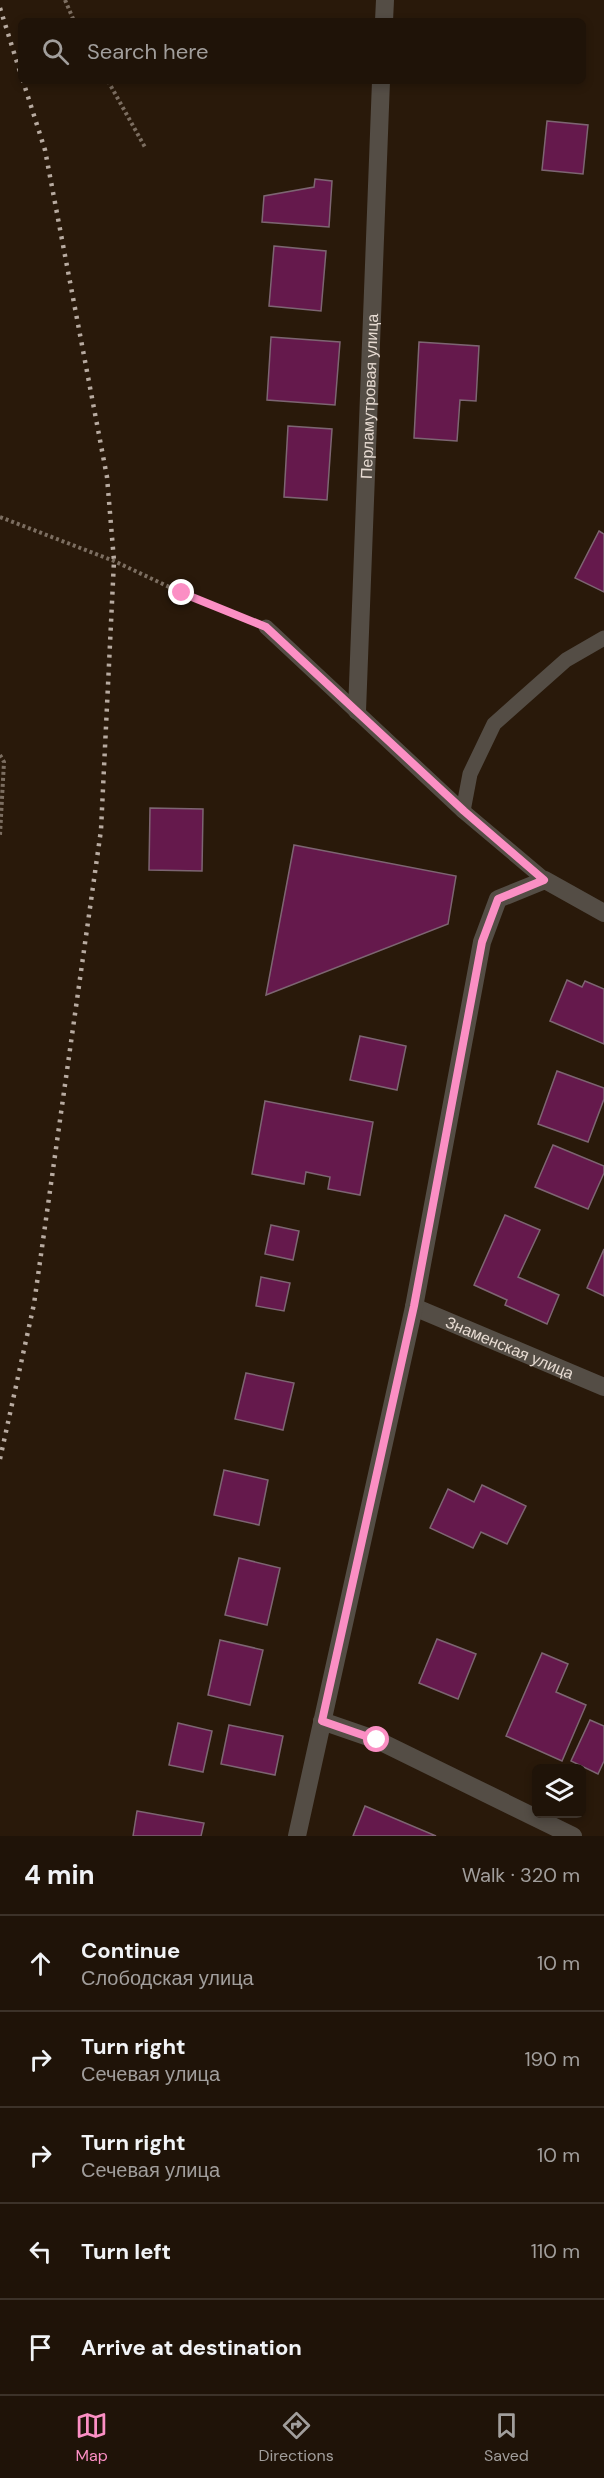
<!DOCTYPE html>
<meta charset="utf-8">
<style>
body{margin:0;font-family:"DM Sans",sans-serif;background:#2c2016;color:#f1f3f6}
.controls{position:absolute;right:18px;bottom:18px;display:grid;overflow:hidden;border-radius:9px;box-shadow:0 3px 9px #0003}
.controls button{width:54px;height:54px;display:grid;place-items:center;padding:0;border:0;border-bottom:2px solid #3c3229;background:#1f1308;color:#f1f3f6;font:30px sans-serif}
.stop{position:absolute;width:18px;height:18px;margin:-14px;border:4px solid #fb8fc4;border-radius:50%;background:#fff}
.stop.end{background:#fb8fc4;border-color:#fff;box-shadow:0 2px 6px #0008}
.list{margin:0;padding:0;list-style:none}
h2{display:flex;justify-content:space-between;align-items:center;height:78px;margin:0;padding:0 24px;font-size:26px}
h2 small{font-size:20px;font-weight:400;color:#a19e9c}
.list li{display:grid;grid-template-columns:39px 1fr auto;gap:18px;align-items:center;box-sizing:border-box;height:96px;padding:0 24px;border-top:2px solid #3c3229}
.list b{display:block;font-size:22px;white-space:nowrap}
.list p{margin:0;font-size:20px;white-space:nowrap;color:#a19e9c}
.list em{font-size:20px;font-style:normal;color:#a19e9c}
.icon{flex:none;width:33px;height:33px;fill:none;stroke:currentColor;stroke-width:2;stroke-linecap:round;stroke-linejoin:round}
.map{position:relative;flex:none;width:604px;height:1836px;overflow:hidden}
.search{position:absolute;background:#1f1308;box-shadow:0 3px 9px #0003;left:18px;right:18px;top:18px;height:66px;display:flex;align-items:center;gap:15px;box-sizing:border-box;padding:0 21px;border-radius:9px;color:#a19e9c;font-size:22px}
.sheet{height:558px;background:#1f1308}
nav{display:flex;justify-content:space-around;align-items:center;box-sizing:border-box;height:84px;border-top:2px solid #3c3229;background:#1f1308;font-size:16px;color:#a19e9c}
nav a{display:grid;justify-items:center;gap:3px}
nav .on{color:#fb8fc4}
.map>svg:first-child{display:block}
</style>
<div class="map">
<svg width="604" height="1836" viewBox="0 0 604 1836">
<rect width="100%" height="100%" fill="#29190a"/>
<!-- building -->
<g fill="#65194c" stroke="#7d6572" stroke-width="1.5">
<polygon points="547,121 588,125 583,174 542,170"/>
<polygon points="315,179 332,181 329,227 262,222 264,196 314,187"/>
<polygon points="274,246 326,251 321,311 269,306"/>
<polygon points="271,337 340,342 335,405 267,400"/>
<polygon points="419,342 479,346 476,401 460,400 457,441 414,438"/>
<polygon points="288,426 332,429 327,500 284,497"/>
<polygon points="599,531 604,534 604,592 575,578"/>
<polygon points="150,808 203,809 202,871 149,870"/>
<polygon points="294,845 456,876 448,924 266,995"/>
<polygon points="567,980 582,987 585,981 604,989 604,1044 550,1021"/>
<polygon points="360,1036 406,1046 397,1090 350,1080"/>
<polygon points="557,1071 604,1088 604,1099 588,1142 538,1124"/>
<polygon points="265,1101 373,1122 360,1195 328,1189 330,1177 306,1172 304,1184 252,1174"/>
<polygon points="553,1145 604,1166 604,1173 588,1209 535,1187"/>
<polygon points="505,1215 540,1230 518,1277 559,1295 547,1324 505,1305 507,1300 474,1285"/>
<polygon points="271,1225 299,1231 293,1260 265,1254"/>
<polygon points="604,1249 604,1296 587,1288"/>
<polygon points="261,1277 290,1283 284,1311 256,1306"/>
<polygon points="246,1373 294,1383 283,1430 235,1419"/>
<polygon points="224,1470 268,1480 259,1525 214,1515"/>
<polygon points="482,1485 526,1506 507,1544 481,1532 473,1548 430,1528 448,1489 474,1502"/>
<polygon points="239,1558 280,1568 267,1625 225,1615"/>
<polygon points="437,1639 476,1654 458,1699 419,1683"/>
<polygon points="220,1640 263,1650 250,1705 208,1695"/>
<polygon points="542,1653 568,1664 556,1692 586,1705 562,1761 506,1736"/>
<polygon points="590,1720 604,1726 604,1761 598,1774 571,1761"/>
<polygon points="178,1723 212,1731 203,1772 169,1765"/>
<polygon points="229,1725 283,1736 275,1775 221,1764"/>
<polygon points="365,1806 436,1836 353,1836"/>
<polygon points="137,1811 204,1823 201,1836 133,1836"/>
</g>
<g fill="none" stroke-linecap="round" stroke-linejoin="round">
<!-- path -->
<g stroke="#7c6e61" stroke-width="4" stroke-dasharray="3 3" stroke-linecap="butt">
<polyline points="65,0 74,21"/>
<polyline points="108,81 146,149"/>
<polyline points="0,517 114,561 182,593 246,619"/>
<polyline points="0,755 4,762 0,835"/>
</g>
<!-- lane -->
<g stroke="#544d45" stroke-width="15">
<polyline points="266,627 463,811 545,880"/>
<polyline points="463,811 470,774 494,724 566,660 604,638"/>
</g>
<!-- street -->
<g stroke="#544d45" stroke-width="18">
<polyline points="384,21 385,0"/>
<path id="s1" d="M357,711l24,-630"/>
<path id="s2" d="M414,1307l190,80"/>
<polyline points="322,1721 377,1740 573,1836"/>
<polyline points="297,1836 414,1307 482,942 498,899 545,880 604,913"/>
</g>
<!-- rail -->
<g stroke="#b8aba1" stroke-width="4.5" stroke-dasharray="3 6" stroke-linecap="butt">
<polyline points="0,8 21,75"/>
<polyline points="0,1459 34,1304 101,830 114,561 107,477 45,150 23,81"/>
</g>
</g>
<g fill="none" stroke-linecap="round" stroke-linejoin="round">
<!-- route -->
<polyline stroke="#fb8fc4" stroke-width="8" points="182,593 266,627 464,811 544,880 498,899 482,942 414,1306 322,1721 377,1740"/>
</g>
<g text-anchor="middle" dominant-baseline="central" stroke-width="4.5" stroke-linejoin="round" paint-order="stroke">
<!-- street labels -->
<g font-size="16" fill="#e7dbd2" stroke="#1f0f03">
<text stroke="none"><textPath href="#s1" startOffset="315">Перламутровая улица</textPath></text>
<text stroke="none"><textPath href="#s2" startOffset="104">Знаменская улица</textPath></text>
</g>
</g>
</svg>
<div class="controls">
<button><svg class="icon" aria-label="layers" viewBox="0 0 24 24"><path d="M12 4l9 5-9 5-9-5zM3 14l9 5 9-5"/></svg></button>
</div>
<div class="stop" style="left:377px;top:1740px"></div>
<div class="stop end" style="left:182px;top:593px"></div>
<div class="search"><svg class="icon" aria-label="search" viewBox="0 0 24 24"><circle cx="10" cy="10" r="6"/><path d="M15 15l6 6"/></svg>Search here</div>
</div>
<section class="sheet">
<h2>4 min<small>Walk · 320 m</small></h2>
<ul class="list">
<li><svg class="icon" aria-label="ahead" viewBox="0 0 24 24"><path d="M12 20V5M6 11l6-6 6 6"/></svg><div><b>Continue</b><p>Слободская улица</p></div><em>10 m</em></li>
<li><svg class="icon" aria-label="right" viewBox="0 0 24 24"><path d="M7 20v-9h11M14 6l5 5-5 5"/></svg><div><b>Turn right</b><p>Сечевая улица</p></div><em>190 m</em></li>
<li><svg class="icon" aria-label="right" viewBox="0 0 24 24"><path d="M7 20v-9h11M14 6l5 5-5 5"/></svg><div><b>Turn right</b><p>Сечевая улица</p></div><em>10 m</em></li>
<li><svg class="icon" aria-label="left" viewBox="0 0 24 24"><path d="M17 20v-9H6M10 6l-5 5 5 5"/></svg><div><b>Turn left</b></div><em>110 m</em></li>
<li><svg class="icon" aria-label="arrive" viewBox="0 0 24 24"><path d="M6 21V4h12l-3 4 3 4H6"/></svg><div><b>Arrive at destination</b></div></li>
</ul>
</section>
<nav>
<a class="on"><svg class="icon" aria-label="map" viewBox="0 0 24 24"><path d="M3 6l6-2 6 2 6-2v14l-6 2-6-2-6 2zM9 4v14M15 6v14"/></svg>Map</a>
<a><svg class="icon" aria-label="directions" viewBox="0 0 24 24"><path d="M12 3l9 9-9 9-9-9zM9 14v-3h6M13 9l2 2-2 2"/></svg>Directions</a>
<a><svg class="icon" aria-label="saved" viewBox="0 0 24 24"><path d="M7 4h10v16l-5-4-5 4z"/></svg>Saved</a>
</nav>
